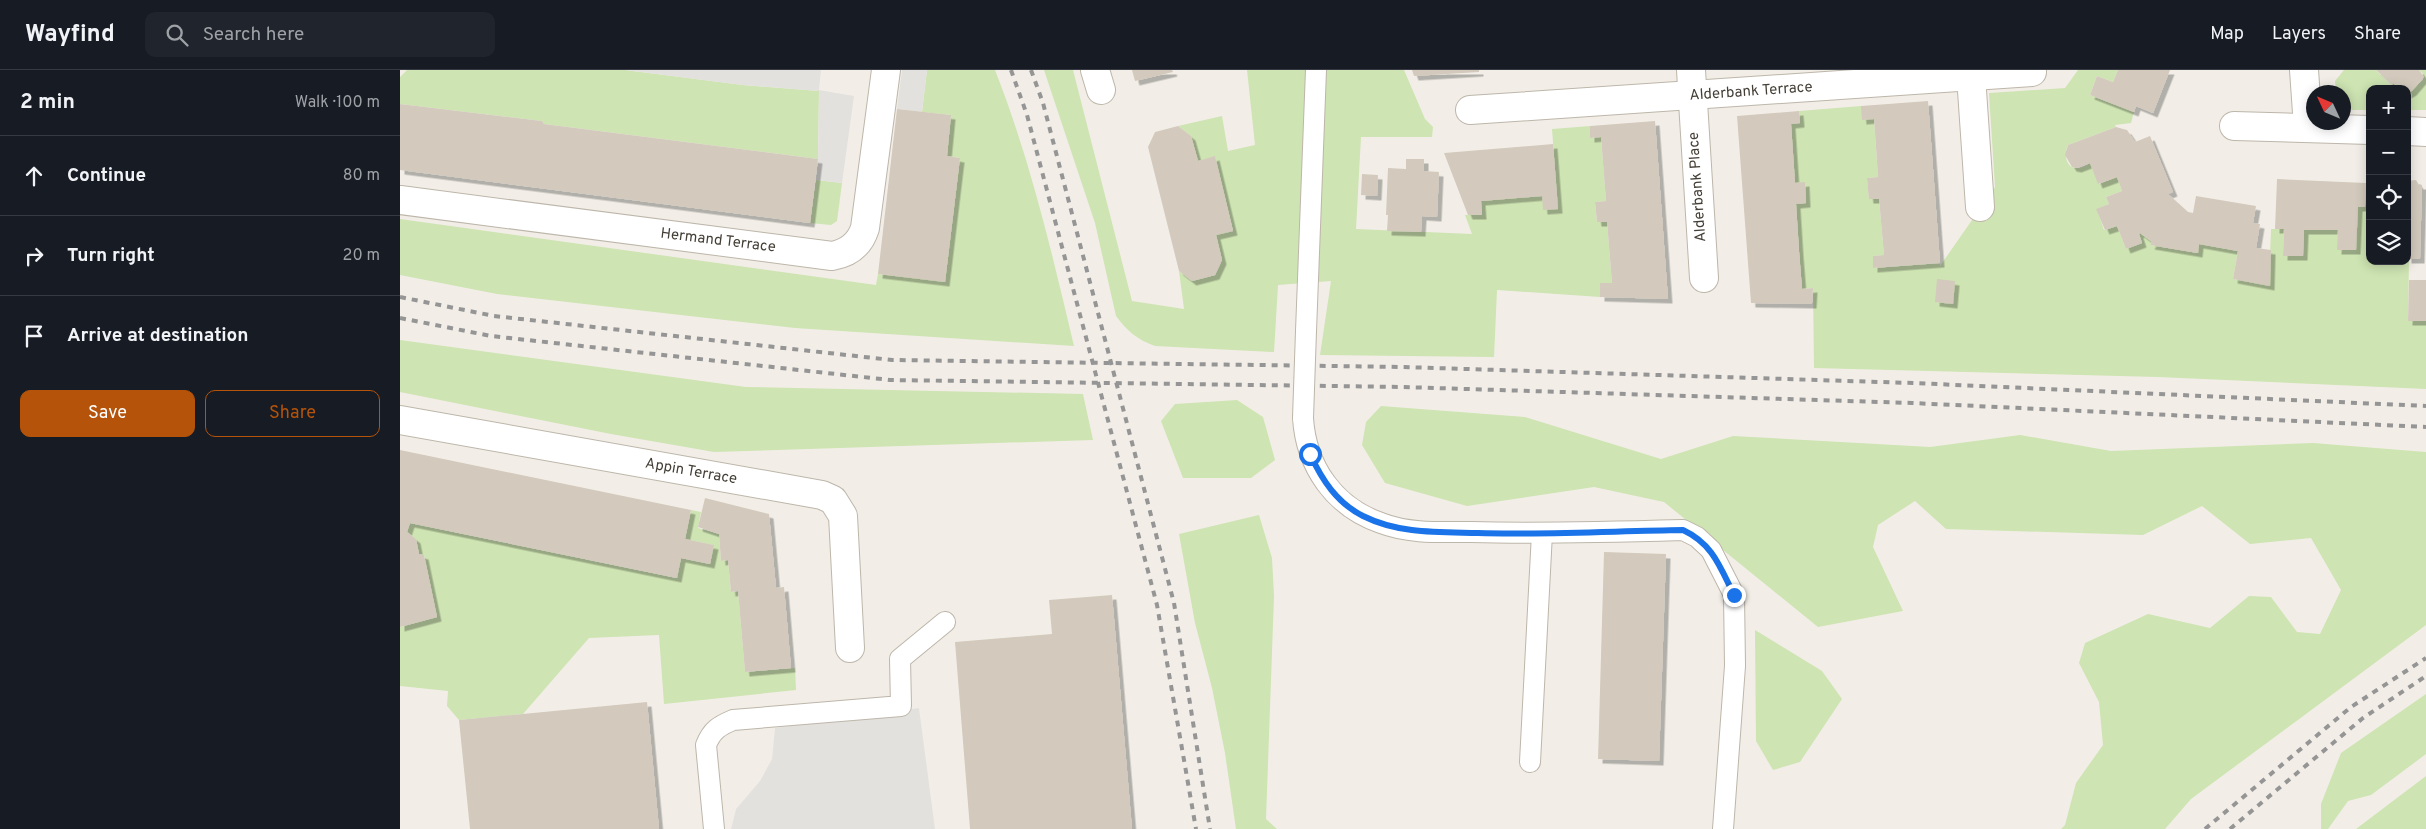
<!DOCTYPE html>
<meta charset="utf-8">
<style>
body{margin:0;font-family:Overpass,sans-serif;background:#20242c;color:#f1f3f6}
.controls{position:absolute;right:15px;top:15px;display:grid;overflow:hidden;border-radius:10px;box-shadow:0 2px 12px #0003}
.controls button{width:45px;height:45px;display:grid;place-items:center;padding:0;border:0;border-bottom:1px solid #363941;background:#171b24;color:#f1f3f6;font:25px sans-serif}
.compass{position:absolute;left:1906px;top:15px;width:45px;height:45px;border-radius:50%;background:#171b24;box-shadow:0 2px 12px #0003;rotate:314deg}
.stop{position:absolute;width:15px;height:15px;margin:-11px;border:4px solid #1a73e8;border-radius:50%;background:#fff}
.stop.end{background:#1a73e8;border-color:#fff;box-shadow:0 1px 5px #0008}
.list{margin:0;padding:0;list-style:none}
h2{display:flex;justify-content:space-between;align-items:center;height:65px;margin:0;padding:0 20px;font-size:21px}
h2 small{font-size:16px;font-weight:400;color:#9ea1a6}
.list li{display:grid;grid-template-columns:32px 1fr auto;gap:15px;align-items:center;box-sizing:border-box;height:80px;padding:0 20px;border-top:1px solid #363941}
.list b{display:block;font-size:19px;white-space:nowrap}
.list em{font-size:16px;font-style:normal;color:#9ea1a6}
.actions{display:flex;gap:10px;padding:15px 20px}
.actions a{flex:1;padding:11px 0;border:1px solid #b45309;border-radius:10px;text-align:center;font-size:18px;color:#b45309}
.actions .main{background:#b45309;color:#fff}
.icon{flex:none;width:28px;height:28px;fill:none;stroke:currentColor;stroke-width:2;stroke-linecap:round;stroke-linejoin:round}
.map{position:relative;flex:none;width:2026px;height:759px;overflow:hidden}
header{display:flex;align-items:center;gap:30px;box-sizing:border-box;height:70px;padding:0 25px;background:#171b24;border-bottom:1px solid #363941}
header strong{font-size:24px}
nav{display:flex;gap:28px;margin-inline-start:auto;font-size:18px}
.search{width:350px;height:45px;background:#20242c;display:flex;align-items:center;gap:12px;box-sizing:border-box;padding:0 18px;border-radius:10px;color:#9ea1a6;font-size:19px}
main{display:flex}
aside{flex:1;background:#171b24}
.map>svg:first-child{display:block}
</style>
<header>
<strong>Wayfind</strong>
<div class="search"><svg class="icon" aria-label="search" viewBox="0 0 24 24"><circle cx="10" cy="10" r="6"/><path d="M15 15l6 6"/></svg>Search here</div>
<nav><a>Map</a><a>Layers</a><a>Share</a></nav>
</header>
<main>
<aside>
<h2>2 min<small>Walk · 100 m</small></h2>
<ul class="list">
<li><svg class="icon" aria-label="ahead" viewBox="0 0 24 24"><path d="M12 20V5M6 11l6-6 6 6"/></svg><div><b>Continue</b></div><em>80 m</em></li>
<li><svg class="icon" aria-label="right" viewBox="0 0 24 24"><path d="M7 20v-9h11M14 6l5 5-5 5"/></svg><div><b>Turn right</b></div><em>20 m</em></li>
<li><svg class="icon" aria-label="arrive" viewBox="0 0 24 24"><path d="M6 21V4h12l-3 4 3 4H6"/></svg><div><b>Arrive at destination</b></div></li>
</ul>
<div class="actions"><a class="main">Save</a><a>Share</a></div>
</aside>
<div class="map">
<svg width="2026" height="759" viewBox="0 0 2026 759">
<defs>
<filter id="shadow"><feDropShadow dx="4.5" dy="4.5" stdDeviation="0" flood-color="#0004"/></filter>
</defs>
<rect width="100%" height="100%" fill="#f2eee7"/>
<!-- green -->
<g fill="#cee4b2">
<polygon points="7,0 225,0 343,15 419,21 418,89 144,54 142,51 0,34 0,7"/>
<path d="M527,0h68c35,89 57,183 79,276l-279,-18 -298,-34 -97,-19v-56l476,66 2,-11 67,7 15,-123 -13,-2 4,-41 -29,-3z"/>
<path d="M644,0h29l59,231 52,8 -5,-38 13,10 23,-6 7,-15 -6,-25 17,-5 -18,-73 -17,4 -7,-25 -13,-10 44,-10 6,35 27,-6 -8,-75h157l21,49 8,8 -1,10h-71l-5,92 116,5 -7,-19h17l-1,-14 61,-5 15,2 -5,-69 38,-3v12l11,-1 5,64 -11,1 2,20h10l5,61h-12v14l-103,-7 -3,67 -174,-2 11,-74 -53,4 -4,67 -119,-6c-17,-6 -28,-15 -39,-30l-21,-93z"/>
<path d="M1678,0h40l-5,12 -16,-6 -7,19 44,17 -3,11 -16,2 1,2 -48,18c-4,8 -3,24 10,23 4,0 9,-3 12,-5l9,21 18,-7 5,14 -16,6 3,7 -12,5 7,21 13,-4 9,23 16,-6 -3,-9 1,-1 12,9 -2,3 47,8 2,-9 39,7 -5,28 36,6 2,-56h13l-1,27h20l1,-26h34v20l20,-43h7l1,-24h4v78h37l2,-2 -1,62h18v68l-268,-12 -344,-9 -1,-80 -11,1 -6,-85 10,-1 -1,-20h-10l-4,-59 9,-1 -1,-12 62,-5 13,13 4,58 -11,1 2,21h10l5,56 -11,1v12l67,-5v3l55,-79 -6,-94 76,-5z"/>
<polygon points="1944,0 1976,0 1991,15 1993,13 2000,19 1970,19 1970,40 1952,40 1944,33 1944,22 1936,22 1935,11"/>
<polygon points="2019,0 2026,0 2026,40 2007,40 2007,24 2023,10 2023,4"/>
<polygon points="416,110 442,113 437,151 431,155 410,153"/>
<polygon points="0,270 346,317 683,324 693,370 314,382 211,364 0,322"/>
<polygon points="837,330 863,347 875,390 851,408 783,408 761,351 775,334"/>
<polygon points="981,336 1125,347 1261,389 1333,366 1530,377 1620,365 1711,381 1913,373 2026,382 2026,555 1791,729 1765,759 1661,759 1665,755 1676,713 1703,675 1699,632 1679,593 1685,573 1748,544 1810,558 1849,526 1871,527 1897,562 1920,564 1941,520 1911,468 1850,474 1802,436 1743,465 1546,459 1515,431 1478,455 1473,477 1503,541 1418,557 1264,432 1194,417 1067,436 985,413 962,375 966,352"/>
<polygon points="291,440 301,442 298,458 319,464 321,491 328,490 331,522 338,521 345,602 395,598 396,620 264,634 259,565 189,568 123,644 59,650 47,636 48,621 0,616 0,557 37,547 24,485 19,484 16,469 7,462 10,453 276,508 281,488 310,494 313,475 285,469"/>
<polygon points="859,445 872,488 874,526 866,749 877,759 836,759 825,683 812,618 795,553 779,464"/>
<polygon points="1355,560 1422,601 1442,629 1400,692 1373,700 1356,671"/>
<polygon points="2026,624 2026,684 1971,725 1948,731 1928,759 1921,759 1921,734 1941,683"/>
<polygon points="2026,706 2026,759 1956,759"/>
</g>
<!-- parking -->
<g fill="#e3e1de">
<polygon points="225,0 421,0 419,20 454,26 442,113 416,110 418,89 419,21 343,15"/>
<polygon points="502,0 527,0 522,42 497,39"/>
<polygon points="519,638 535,759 331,759 336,739 360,711 372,689 375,658"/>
</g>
<!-- building -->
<g fill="#d3cabd" filter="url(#shadow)">
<polygon points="732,0 772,0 773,2 735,11"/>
<polygon points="1012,0 1079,0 1079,2 1014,6"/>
<polygon points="1718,0 1770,0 1753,43 1736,36 1734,42 1690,25 1697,6 1713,12"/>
<polygon points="1976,0 2019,0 2024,7 2012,21 2007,24 2007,19 2000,19 1993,13 1992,15"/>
<polygon points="1528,31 1540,193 1473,198 1473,186 1484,185 1479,129 1469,129 1468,120 1467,108 1478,107 1476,77 1474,49 1462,50 1461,36"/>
<polygon points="0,34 142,51 144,54 418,89 410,153 0,100"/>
<polygon points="497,39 551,45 547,86 560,88 545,212 478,204"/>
<polygon points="1399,41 1400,53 1391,54 1395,113 1405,112 1406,133 1396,134 1399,182 1402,219 1413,218 1412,234 1351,233 1337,46"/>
<polygon points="1255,51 1268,229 1200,227 1200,213 1212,213 1207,152 1197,152 1195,132 1206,131 1201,67 1190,68 1190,56"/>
<polygon points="778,56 791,66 798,91 815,86 833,161 816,165 822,190 815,205 792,211 779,201 748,77 755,62"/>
<polygon points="1716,57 1727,60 1735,72 1750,66 1773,122 1768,124 1788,142 1793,143 1796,126 1856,136 1853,153 1860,154 1856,178 1871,180 1870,216 1833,209 1838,181 1799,174 1798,183 1750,175 1752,172 1740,163 1739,164 1742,173 1726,179 1717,156 1705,160 1696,139 1709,134 1706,127 1722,121 1717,107 1698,114 1690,93 1677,98 1672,97 1665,85 1668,75"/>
<polygon points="1153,74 1158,139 1143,140 1142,126 1081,131 1082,145 1068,145 1044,83"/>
<polygon points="1006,89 1024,89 1024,101 1039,102 1037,147 1022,146 1021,162 987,161 988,145 986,145 988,98 1006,99"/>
<polygon points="962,104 978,105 977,126 961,125"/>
<polygon points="1877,109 1966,113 1965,137 1958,137 1956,180 1937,180 1938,160 1904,160 1903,186 1883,186 1884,159 1875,159"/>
<polygon points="2016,110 2019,115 2022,115 2020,189 2007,189 2007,111"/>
<polygon points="1537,209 1555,211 1553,234 1535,232"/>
<polygon points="2009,210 2026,210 2026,251 2008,251"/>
<polygon points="0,380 291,440 285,469 314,475 310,494 281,488 277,508 10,453 7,462 16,469 19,484 24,485 37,547 0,557"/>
<polygon points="305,428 369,444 376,518 384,517 391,598 345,602 338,521 331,522 328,490 321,491 319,464 298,457"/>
<polygon points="1204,482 1266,484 1259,691 1198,689"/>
<polygon points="712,525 732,759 570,759 555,572 652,564 649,530"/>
<polygon points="247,632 259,759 70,759 59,650"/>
</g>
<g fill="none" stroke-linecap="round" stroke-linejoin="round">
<!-- lane casing -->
<g stroke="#bdb6aa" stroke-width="22">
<g id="lane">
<polyline points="906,261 916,0"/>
<path d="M903,348c3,48 31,89 78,105 28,11 60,9 90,9 70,2 141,0 212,-2l14,7 14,13 23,45 1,71 -12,163"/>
<polyline points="1130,692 1142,463"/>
<path d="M314,759l-8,-84c6,-15 13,-19 27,-25l168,-14 -1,-47 45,-37"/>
</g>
</g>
<!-- street casing -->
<g stroke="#bdb6aa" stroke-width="30">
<g id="street">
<polyline points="695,0 701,20"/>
<polyline points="1291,0 1304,208"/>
<polyline points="1904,0 1908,57"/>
<polyline points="1571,6 1580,137"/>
<polyline points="1070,40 1632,2"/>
<polyline points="1834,56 1970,60"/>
<polyline points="2007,61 2026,62"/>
<path d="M0,130l432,56c17,-3 28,-12 33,-28l21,-158"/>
<polyline points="0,350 422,425 433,430 443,446 450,578"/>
</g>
</g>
<!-- lane -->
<use href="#lane" stroke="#fff" stroke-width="20"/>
<!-- street -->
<use href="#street" stroke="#fff" stroke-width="28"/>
<!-- rail -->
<g stroke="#959595" stroke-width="4" stroke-dasharray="6 6" stroke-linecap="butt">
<polyline points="611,0 627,45 757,535 796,759"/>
<polyline points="631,0 643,33 774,533 810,759"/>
<polyline points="0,227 94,246 492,290 1003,297 1513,313 2026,336"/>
<polyline points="0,248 91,266 490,310 1003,317 1512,333 2026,357"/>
<polyline points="1805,759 1951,637 2026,588"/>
<polyline points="1830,759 1963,648 2026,606"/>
</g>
<!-- lane-bridge casing -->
<g stroke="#bdb6aa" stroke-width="22" stroke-linecap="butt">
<polyline id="lane-bridge" points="903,348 906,261"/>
</g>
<!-- lane-bridge -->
<use href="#lane-bridge" stroke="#fff" stroke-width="20"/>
</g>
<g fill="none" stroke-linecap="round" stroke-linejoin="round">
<!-- route -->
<path stroke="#1a73e8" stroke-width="6" d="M910,384c12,26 27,49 53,62 36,18 76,16 115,17 68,2 137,-2 205,-3 30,14 37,37 51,65"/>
</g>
<g text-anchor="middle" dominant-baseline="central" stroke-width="5" stroke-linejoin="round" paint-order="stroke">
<!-- street labels -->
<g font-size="15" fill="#443f36" stroke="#fff">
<text transform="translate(1351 22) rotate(-4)">Alderbank Terrace</text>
<text transform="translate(1298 117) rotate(-94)">Alderbank Place</text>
<text transform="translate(318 171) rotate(7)">Hermand Terrace</text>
<text transform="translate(291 402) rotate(10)">Appin Terrace</text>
</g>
</g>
</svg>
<div class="controls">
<button>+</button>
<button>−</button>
<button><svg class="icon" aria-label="locate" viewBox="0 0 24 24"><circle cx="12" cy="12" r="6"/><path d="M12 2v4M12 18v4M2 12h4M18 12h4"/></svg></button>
<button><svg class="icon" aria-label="layers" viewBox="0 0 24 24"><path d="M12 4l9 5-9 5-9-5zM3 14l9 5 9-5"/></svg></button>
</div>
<svg class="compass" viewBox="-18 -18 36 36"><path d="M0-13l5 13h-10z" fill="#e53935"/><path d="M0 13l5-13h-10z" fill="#9ea1a6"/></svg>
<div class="stop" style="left:910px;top:384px"></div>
<div class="stop end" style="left:1334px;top:525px"></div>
</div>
</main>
